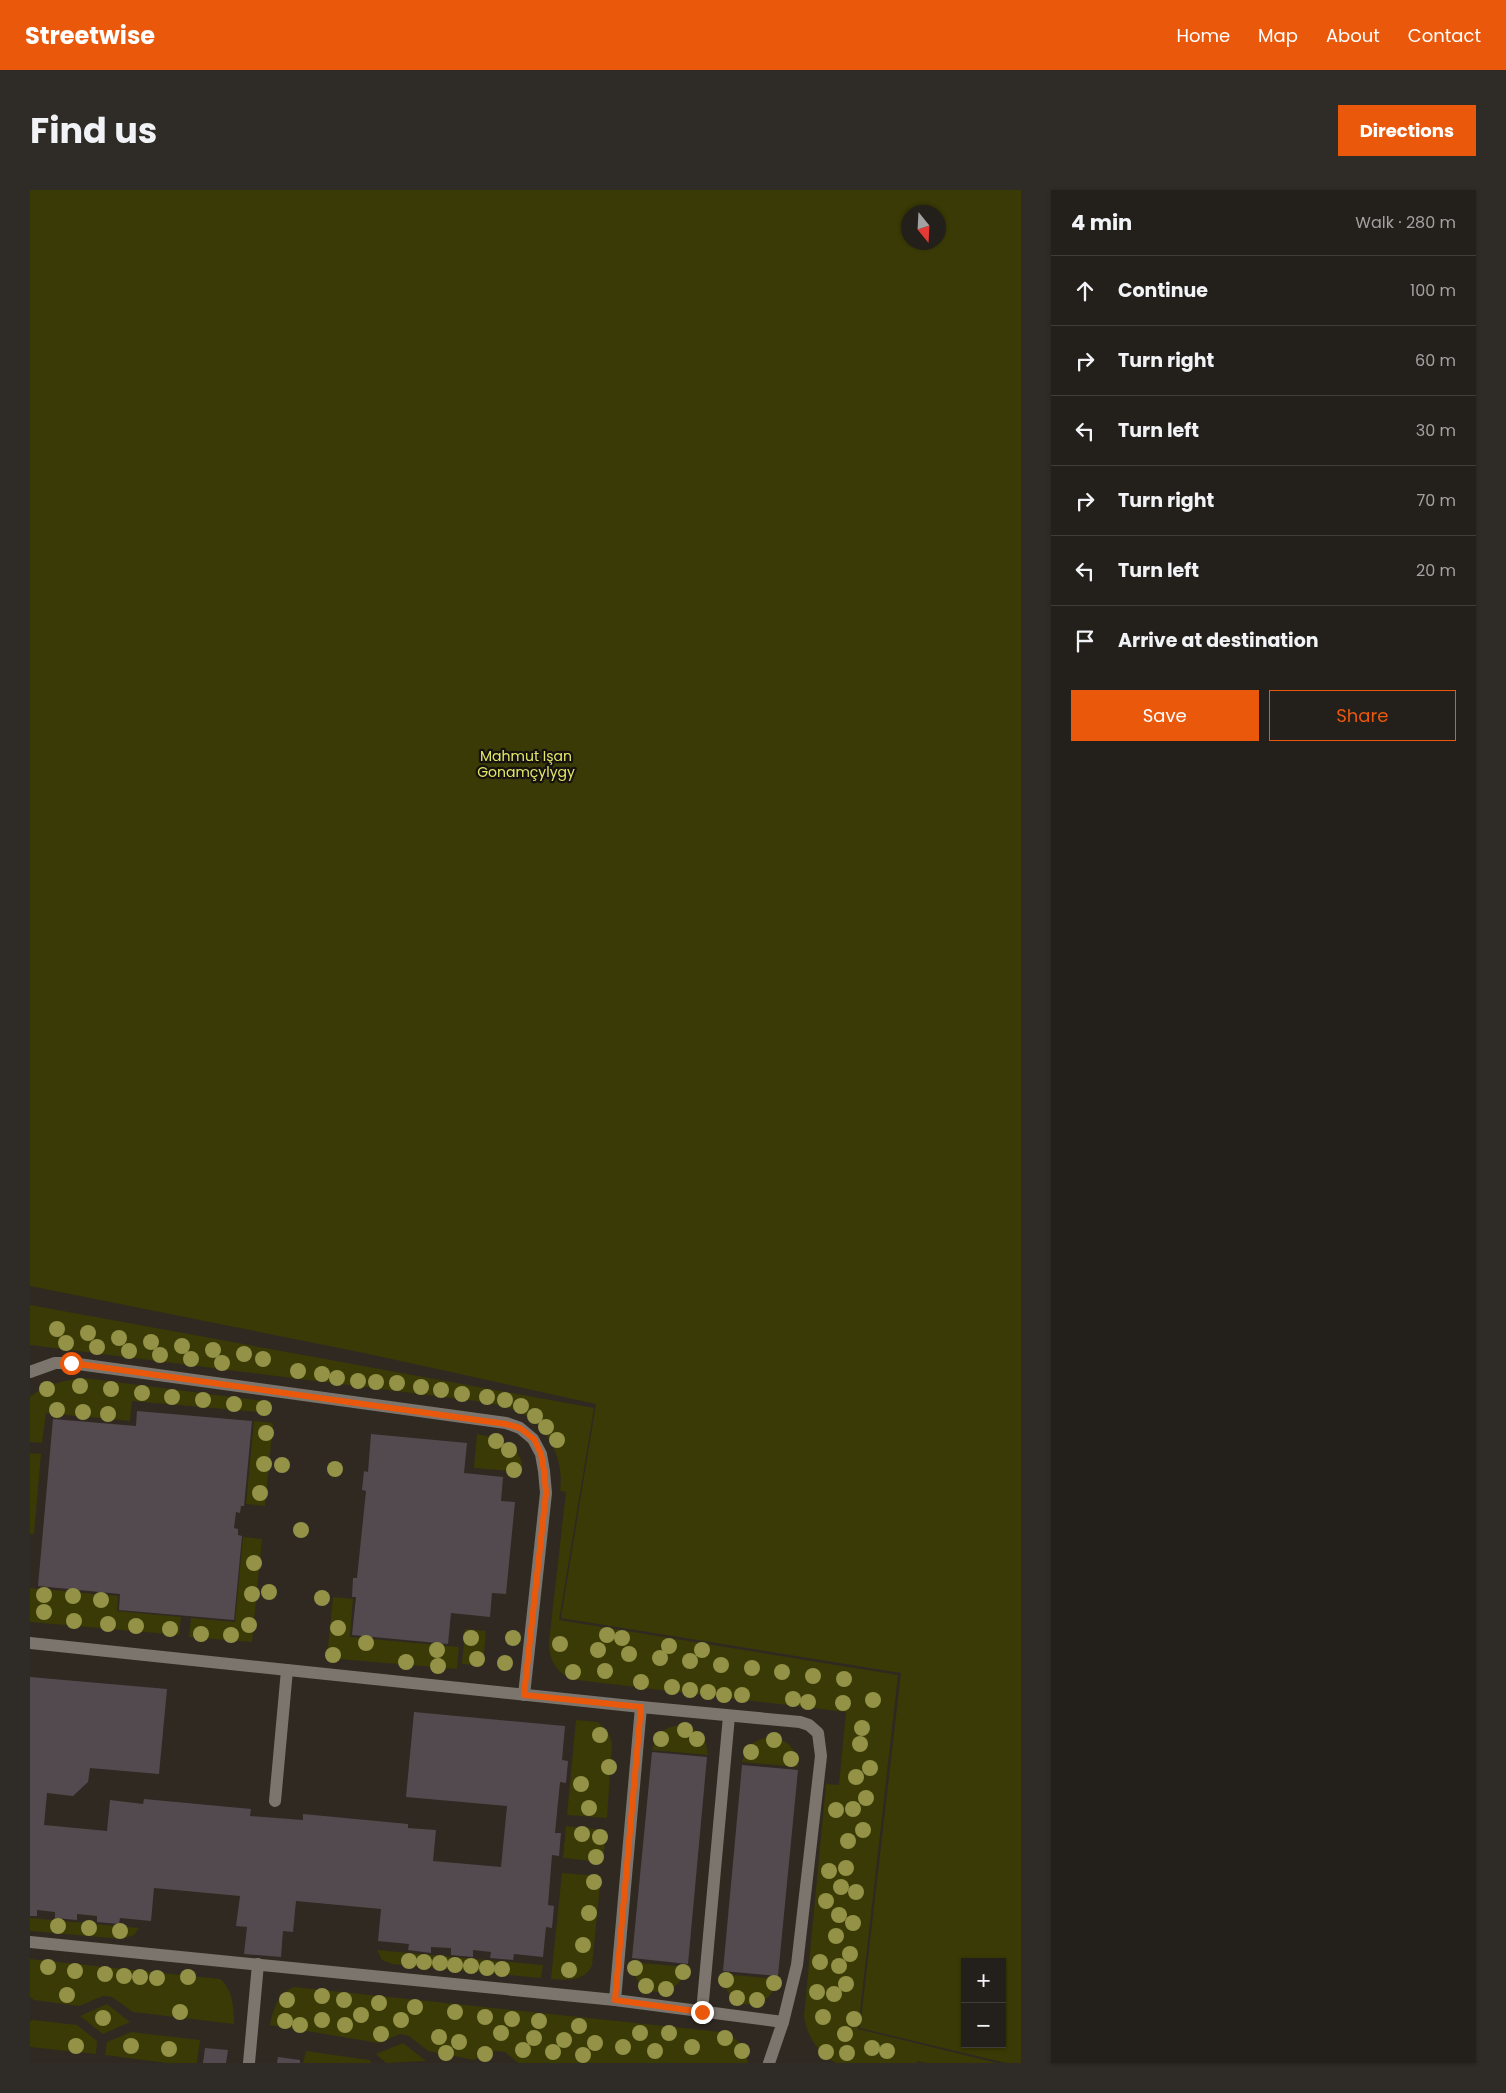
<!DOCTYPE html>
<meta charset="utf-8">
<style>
body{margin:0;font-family:Poppins,sans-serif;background:#2f2c27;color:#f1f3f6}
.controls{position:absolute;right:15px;bottom:15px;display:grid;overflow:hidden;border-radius:0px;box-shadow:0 1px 4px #0004}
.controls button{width:45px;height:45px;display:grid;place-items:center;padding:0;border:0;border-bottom:1px solid #403d39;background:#231f1a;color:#f1f3f6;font:25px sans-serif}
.compass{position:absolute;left:871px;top:15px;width:45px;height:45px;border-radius:50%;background:#231f1a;box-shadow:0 1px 4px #0004;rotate:162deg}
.stop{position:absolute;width:15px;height:15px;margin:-11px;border:4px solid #ea580c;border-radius:50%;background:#fff}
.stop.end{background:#ea580c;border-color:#fff;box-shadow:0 1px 5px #0008}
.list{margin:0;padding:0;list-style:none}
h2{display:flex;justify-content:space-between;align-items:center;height:65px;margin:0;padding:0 20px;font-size:21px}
h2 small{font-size:16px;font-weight:400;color:#a3a2a2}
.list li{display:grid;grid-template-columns:32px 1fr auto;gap:15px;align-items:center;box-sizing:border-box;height:70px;padding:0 20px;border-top:1px solid #403d39}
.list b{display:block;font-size:19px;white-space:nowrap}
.list em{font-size:16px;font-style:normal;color:#a3a2a2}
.actions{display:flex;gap:10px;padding:15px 20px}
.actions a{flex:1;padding:11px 0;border:1px solid #ea580c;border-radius:0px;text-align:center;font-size:18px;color:#ea580c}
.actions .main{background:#ea580c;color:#fff}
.icon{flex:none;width:28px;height:28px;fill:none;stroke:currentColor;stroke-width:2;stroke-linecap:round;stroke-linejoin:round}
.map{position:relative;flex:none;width:991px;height:1873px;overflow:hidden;border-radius:0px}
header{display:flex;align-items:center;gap:30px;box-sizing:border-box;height:70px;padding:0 25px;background:#ea580c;color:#fff}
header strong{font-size:24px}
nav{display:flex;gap:28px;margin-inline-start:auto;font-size:18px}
.intro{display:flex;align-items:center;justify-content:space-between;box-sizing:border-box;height:120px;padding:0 30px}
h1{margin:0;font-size:35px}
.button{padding:12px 22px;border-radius:0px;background:#ea580c;color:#fff;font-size:18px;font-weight:700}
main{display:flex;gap:30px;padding:0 30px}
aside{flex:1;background:#231f1a;border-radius:0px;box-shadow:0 1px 4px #0004}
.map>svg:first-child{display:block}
</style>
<header>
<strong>Streetwise</strong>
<nav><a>Home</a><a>Map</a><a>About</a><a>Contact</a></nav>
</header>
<div class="intro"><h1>Find us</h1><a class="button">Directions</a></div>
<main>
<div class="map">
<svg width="991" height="1873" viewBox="0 0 991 1873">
<rect width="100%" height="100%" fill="#2f2922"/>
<!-- green -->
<g fill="#393a05" fill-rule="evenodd">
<path d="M0,0h991v1873h-15l-146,-35 41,-355 -340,-55 35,-214 -232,-51 -334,-67zM878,22h30v30h-30zM935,1772h37v82h-37z"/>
<path d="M0,1115l564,103 -35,212 339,55 -40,354 139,34h-71l-9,-2v2h-81c-18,-11 -29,-26 -32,-47l22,-232 13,1 7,-73 -269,-32c-19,-4 -28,-19 -28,-38l17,-150 -6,-1c5,-34 -14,-69 -46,-81 -12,-5 -25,-7 -38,-9l-446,-56z"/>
<path d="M54,1188l187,24 -2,11 -137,-12 -2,20 -84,-8 -4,30 -12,-1v-45c15,-13 35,-17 54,-19z"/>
<polygon points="224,1231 243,1233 235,1316 216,1314"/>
<path d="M447,1244c20,4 48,12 45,38l-48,-4z"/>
<polygon points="0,1263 11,1264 4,1344 0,1344"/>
<polygon points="213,1347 232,1349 222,1452 159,1447 161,1428 205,1432"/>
<polygon points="0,1398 88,1406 87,1421 151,1427 149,1445 0,1432"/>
<polygon points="303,1407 323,1409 320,1447 429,1457 427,1479 297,1468"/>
<polygon points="435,1439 456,1441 453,1476 432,1474"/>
<polygon points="546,1530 568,1532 579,1544 582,1554 577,1628 537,1625"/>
<path d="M653,1535c16,4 23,13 25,30l-56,-5c5,-17 13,-24 31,-25z"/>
<path d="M743,1547c17,4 23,13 25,30l-56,-5c5,-17 13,-24 31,-25z"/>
<polygon points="536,1636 576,1640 573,1672 533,1668"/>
<path d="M532,1683l39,3 -9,90c-9,16 -24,14 -41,13z"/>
<polygon points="0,1728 109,1738 104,1745 92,1749 0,1741"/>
<polygon points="347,1760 513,1775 511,1788 362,1774 352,1770"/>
<path d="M0,1769l190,20c13,10 14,31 14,45l-101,-12 -21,-15 -9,-1 -24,10 -45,-6 -4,-3z"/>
<path d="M601,1772l56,5c-10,36 -52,32 -56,-5z"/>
<path d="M692,1784l56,5c-10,37 -52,33 -56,-5z"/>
<path d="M264,1797l427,45c16,5 25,14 27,31h-230l-13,-11 -10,-1 -21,9 -46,-9 -19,-15 -9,-2 -21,9 -109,-18c3,-15 8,-32 24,-38z"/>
<polygon points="77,1814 100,1832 73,1844 50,1826"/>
<polygon points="3,1830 47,1835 67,1851 66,1864 0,1857 0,1831"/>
<polygon points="101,1842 170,1850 167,1873 137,1873 75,1865 77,1852"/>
<polygon points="373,1853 396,1871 356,1873 346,1864"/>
<polygon points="276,1861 339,1870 342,1873 273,1873"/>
</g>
<!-- building -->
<g fill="#534a4f">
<polygon points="107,1221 222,1231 214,1316 211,1316 210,1323 206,1322 204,1338 208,1339 208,1345 212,1346 204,1430 89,1420 90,1404 8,1396 23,1229 106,1236"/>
<polygon points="341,1244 437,1253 434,1283 473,1287 471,1311 485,1312 476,1404 462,1403 460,1427 421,1423 418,1454 322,1445 326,1407 322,1407 323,1388 327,1388 336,1301 332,1300 334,1281 338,1282"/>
<polygon points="0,1487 137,1499 129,1584 60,1578 58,1592 43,1606 17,1603 14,1635 77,1641 80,1610 113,1614 114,1609 221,1619 220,1626 273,1630 273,1624 378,1634 378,1638 406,1640 403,1671 471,1677 477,1616 376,1607 384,1522 535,1536 532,1570 538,1571 536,1593 530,1592 525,1643 531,1643 529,1666 522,1665 518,1715 524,1716 522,1738 516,1737 513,1767 484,1764 483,1770 460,1768 461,1762 443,1760 443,1767 421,1765 421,1758 401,1757 401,1763 378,1760 379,1754 348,1751 351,1719 266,1711 263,1742 253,1741 251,1767 214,1764 217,1737 206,1736 210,1706 124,1698 121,1731 90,1728 89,1734 67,1732 67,1726 47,1724 47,1730 25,1728 25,1722 7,1720 7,1726 0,1726"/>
<polygon points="622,1562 677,1567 658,1774 602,1768"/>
<polygon points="712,1575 768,1580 748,1786 693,1781"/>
<polygon points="175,1858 198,1860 196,1873 173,1873"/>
<polygon points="248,1867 270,1870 270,1873 247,1873"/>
</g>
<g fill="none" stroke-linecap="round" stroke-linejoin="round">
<!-- lane -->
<g stroke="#7c756d" stroke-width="12">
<polyline points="0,1182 25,1173 41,1173 476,1233 490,1238 503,1249 511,1264 514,1281 516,1303 494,1505"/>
<polyline points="0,1453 611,1517 770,1532 779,1535 788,1543 791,1566 767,1775 753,1832"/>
<polyline points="245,1611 257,1480"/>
<polyline points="0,1752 585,1810 753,1832 739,1873"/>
<polyline points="585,1810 611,1517"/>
<polyline points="672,1822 699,1526"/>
<polyline points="219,1873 228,1774"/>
</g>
</g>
<!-- trees -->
<g fill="#939247">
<circle cx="27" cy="1139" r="8"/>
<circle cx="58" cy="1143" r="8"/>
<circle cx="89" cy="1148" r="8"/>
<circle cx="121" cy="1152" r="8"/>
<circle cx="36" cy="1153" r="8"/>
<circle cx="152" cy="1156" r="8"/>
<circle cx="67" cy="1157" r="8"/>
<circle cx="183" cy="1160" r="8"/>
<circle cx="99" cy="1161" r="8"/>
<circle cx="214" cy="1164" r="8"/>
<circle cx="130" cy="1165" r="8"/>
<circle cx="161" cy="1169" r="8"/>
<circle cx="233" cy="1169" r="8"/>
<circle cx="192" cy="1173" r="8"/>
<circle cx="268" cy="1181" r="8"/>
<circle cx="292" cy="1184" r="8"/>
<circle cx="307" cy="1188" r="8"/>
<circle cx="328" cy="1191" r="8"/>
<circle cx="346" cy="1192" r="8"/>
<circle cx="367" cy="1193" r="8"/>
<circle cx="50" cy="1196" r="8"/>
<circle cx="391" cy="1197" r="8"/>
<circle cx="17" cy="1199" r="8"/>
<circle cx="81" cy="1199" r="8"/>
<circle cx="411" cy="1200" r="8"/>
<circle cx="112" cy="1203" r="8"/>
<circle cx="432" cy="1204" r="8"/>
<circle cx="142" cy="1207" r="8"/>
<circle cx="457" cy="1207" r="8"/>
<circle cx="173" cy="1210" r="8"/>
<circle cx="475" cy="1210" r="8"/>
<circle cx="204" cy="1214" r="8"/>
<circle cx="491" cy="1216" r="8"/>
<circle cx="234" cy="1218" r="8"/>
<circle cx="27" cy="1220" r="8"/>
<circle cx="53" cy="1222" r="8"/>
<circle cx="78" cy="1224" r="8"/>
<circle cx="505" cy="1226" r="8"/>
<circle cx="516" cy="1237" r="8"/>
<circle cx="236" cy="1243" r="8"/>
<circle cx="527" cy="1250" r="8"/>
<circle cx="466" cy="1251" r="8"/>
<circle cx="479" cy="1260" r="8"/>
<circle cx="234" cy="1274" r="8"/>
<circle cx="252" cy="1275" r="8"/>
<circle cx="305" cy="1279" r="8"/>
<circle cx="484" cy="1280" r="8"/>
<circle cx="230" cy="1303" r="8"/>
<circle cx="271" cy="1340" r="8"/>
<circle cx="224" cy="1373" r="8"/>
<circle cx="239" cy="1402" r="8"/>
<circle cx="222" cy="1404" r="8"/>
<circle cx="14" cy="1405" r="8"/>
<circle cx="43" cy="1406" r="8"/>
<circle cx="292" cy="1408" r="8"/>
<circle cx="71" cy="1410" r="8"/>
<circle cx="14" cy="1422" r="8"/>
<circle cx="44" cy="1431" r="8"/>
<circle cx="78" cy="1434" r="8"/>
<circle cx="219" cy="1435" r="8"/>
<circle cx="106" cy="1436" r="8"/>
<circle cx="308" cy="1438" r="8"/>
<circle cx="140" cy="1439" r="8"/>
<circle cx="171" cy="1444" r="8"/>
<circle cx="201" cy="1445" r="8"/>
<circle cx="577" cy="1445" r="8"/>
<circle cx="441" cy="1448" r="8"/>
<circle cx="483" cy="1448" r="8"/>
<circle cx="592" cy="1448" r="8"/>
<circle cx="336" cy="1453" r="8"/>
<circle cx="530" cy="1454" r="8"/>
<circle cx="639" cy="1456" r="8"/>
<circle cx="407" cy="1460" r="8"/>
<circle cx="568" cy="1460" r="8"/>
<circle cx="672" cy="1460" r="8"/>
<circle cx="599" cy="1464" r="8"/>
<circle cx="303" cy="1465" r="8"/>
<circle cx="630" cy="1468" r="8"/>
<circle cx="447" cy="1469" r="8"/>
<circle cx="660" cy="1471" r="8"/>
<circle cx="376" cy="1472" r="8"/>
<circle cx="475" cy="1473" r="8"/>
<circle cx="691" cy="1475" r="8"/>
<circle cx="408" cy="1476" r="8"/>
<circle cx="722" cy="1478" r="8"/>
<circle cx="575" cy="1481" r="8"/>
<circle cx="543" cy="1482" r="8"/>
<circle cx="752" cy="1482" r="8"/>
<circle cx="783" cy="1486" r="8"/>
<circle cx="814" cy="1489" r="8"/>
<circle cx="611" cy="1492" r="8"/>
<circle cx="642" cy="1497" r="8"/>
<circle cx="660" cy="1500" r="8"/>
<circle cx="678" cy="1502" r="8"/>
<circle cx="694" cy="1505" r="8"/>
<circle cx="712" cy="1505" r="8"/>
<circle cx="763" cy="1509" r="8"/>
<circle cx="843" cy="1510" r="8"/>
<circle cx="778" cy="1512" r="8"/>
<circle cx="813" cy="1513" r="8"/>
<circle cx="832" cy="1538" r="8"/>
<circle cx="655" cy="1540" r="8"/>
<circle cx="570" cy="1545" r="8"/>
<circle cx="631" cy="1549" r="8"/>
<circle cx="667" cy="1549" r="8"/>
<circle cx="744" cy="1550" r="8"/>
<circle cx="830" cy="1554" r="8"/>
<circle cx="721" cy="1562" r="8"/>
<circle cx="761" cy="1569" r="8"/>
<circle cx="579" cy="1577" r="8"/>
<circle cx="840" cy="1578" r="8"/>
<circle cx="826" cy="1587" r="8"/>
<circle cx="551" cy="1594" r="8"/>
<circle cx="836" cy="1608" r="8"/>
<circle cx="559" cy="1618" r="8"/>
<circle cx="823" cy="1619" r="8"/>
<circle cx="806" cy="1620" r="8"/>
<circle cx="833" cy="1640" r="8"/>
<circle cx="552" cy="1644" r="8"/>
<circle cx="570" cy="1647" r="8"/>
<circle cx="818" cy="1651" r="8"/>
<circle cx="566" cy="1667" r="8"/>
<circle cx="816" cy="1678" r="8"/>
<circle cx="799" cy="1681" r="8"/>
<circle cx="564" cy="1692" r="8"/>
<circle cx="811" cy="1697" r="8"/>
<circle cx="826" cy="1702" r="8"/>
<circle cx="796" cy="1711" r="8"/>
<circle cx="559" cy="1723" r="8"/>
<circle cx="809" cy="1725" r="8"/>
<circle cx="823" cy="1733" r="8"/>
<circle cx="28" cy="1736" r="8"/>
<circle cx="59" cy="1738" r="8"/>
<circle cx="90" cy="1741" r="8"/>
<circle cx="806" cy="1746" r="8"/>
<circle cx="553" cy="1755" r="8"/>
<circle cx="820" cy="1764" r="8"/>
<circle cx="379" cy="1771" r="8"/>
<circle cx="394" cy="1772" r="8"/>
<circle cx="790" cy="1772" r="8"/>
<circle cx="410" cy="1773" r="8"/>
<circle cx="425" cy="1775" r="8"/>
<circle cx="441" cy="1776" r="8"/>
<circle cx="809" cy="1776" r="8"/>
<circle cx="18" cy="1777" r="8"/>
<circle cx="457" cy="1778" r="8"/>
<circle cx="605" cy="1778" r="8"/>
<circle cx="472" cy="1779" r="8"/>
<circle cx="539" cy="1780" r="8"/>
<circle cx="45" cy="1781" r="8"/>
<circle cx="653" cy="1782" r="8"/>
<circle cx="75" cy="1784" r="8"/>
<circle cx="94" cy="1786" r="8"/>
<circle cx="110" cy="1787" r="8"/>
<circle cx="158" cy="1787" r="8"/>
<circle cx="127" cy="1788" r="8"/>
<circle cx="696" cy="1790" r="8"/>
<circle cx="744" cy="1793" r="8"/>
<circle cx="816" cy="1794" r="8"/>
<circle cx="616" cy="1796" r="8"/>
<circle cx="636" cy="1799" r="8"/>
<circle cx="787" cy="1802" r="8"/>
<circle cx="804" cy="1804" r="8"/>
<circle cx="37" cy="1805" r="8"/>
<circle cx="292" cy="1806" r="8"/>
<circle cx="707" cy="1808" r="8"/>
<circle cx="257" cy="1810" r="8"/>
<circle cx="314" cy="1810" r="8"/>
<circle cx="727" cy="1810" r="8"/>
<circle cx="349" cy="1813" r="8"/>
<circle cx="385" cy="1817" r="8"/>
<circle cx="150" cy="1822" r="8"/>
<circle cx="425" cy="1822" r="8"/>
<circle cx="331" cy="1825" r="8"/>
<circle cx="455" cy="1827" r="8"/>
<circle cx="793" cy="1827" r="8"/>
<circle cx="73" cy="1828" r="8"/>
<circle cx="482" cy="1829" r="8"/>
<circle cx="824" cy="1829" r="8"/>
<circle cx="292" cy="1830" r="8"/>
<circle cx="371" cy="1830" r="8"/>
<circle cx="255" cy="1831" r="8"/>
<circle cx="509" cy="1831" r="8"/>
<circle cx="270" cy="1835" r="8"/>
<circle cx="315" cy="1835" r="8"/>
<circle cx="549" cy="1836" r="8"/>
<circle cx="471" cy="1843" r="8"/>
<circle cx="610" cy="1843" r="8"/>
<circle cx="639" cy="1843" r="8"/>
<circle cx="351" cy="1844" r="8"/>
<circle cx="815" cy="1844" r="8"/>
<circle cx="409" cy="1847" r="8"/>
<circle cx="504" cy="1848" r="8"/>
<circle cx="695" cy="1848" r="8"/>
<circle cx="534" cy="1850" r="8"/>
<circle cx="429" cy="1852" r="8"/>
<circle cx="565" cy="1853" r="8"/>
<circle cx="46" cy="1856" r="8"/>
<circle cx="101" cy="1856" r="8"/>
<circle cx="593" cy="1857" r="8"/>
<circle cx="662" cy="1857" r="8"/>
<circle cx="842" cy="1858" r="8"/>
<circle cx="139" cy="1859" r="8"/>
<circle cx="493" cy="1860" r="8"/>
<circle cx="625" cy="1861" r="8"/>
<circle cx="712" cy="1861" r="8"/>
<circle cx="857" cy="1861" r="8"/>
<circle cx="523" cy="1862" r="8"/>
<circle cx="796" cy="1862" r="8"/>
<circle cx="416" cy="1863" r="8"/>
<circle cx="817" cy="1863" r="8"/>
<circle cx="455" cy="1864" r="8"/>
<circle cx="553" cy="1865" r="8"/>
</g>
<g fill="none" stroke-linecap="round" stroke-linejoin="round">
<!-- route -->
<polyline stroke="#ea580c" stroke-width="6" points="41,1173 476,1234 490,1238 504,1249 511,1264 514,1281 516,1303 494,1505 611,1517 585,1810 672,1822"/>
</g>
<g text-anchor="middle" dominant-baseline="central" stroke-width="4.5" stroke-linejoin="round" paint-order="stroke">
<!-- park labels -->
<g font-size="14" fill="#e4e866" stroke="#15120f">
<text x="496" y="566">Mahmut Işan<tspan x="496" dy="16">Gonamçylygy</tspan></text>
</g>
</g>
</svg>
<div class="controls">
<button>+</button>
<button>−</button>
</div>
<svg class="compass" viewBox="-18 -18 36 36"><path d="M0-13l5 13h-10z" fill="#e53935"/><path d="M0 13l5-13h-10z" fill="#a3a2a2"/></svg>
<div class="stop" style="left:41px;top:1173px"></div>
<div class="stop end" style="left:672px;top:1822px"></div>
</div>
<aside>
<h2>4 min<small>Walk · 280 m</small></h2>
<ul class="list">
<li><svg class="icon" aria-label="ahead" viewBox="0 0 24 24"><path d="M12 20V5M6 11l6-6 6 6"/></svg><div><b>Continue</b></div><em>100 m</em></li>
<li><svg class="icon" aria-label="right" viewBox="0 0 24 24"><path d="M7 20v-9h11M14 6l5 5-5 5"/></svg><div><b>Turn right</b></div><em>60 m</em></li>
<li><svg class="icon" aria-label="left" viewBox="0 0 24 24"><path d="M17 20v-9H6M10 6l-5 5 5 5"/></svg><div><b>Turn left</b></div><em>30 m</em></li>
<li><svg class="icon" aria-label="right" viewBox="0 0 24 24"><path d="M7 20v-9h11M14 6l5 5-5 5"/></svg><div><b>Turn right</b></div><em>70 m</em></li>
<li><svg class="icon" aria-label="left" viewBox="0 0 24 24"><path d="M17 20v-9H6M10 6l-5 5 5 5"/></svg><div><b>Turn left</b></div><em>20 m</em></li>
<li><svg class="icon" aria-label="arrive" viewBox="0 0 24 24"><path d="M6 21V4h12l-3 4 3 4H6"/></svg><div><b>Arrive at destination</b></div></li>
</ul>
<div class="actions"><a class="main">Save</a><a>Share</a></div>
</aside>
</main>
